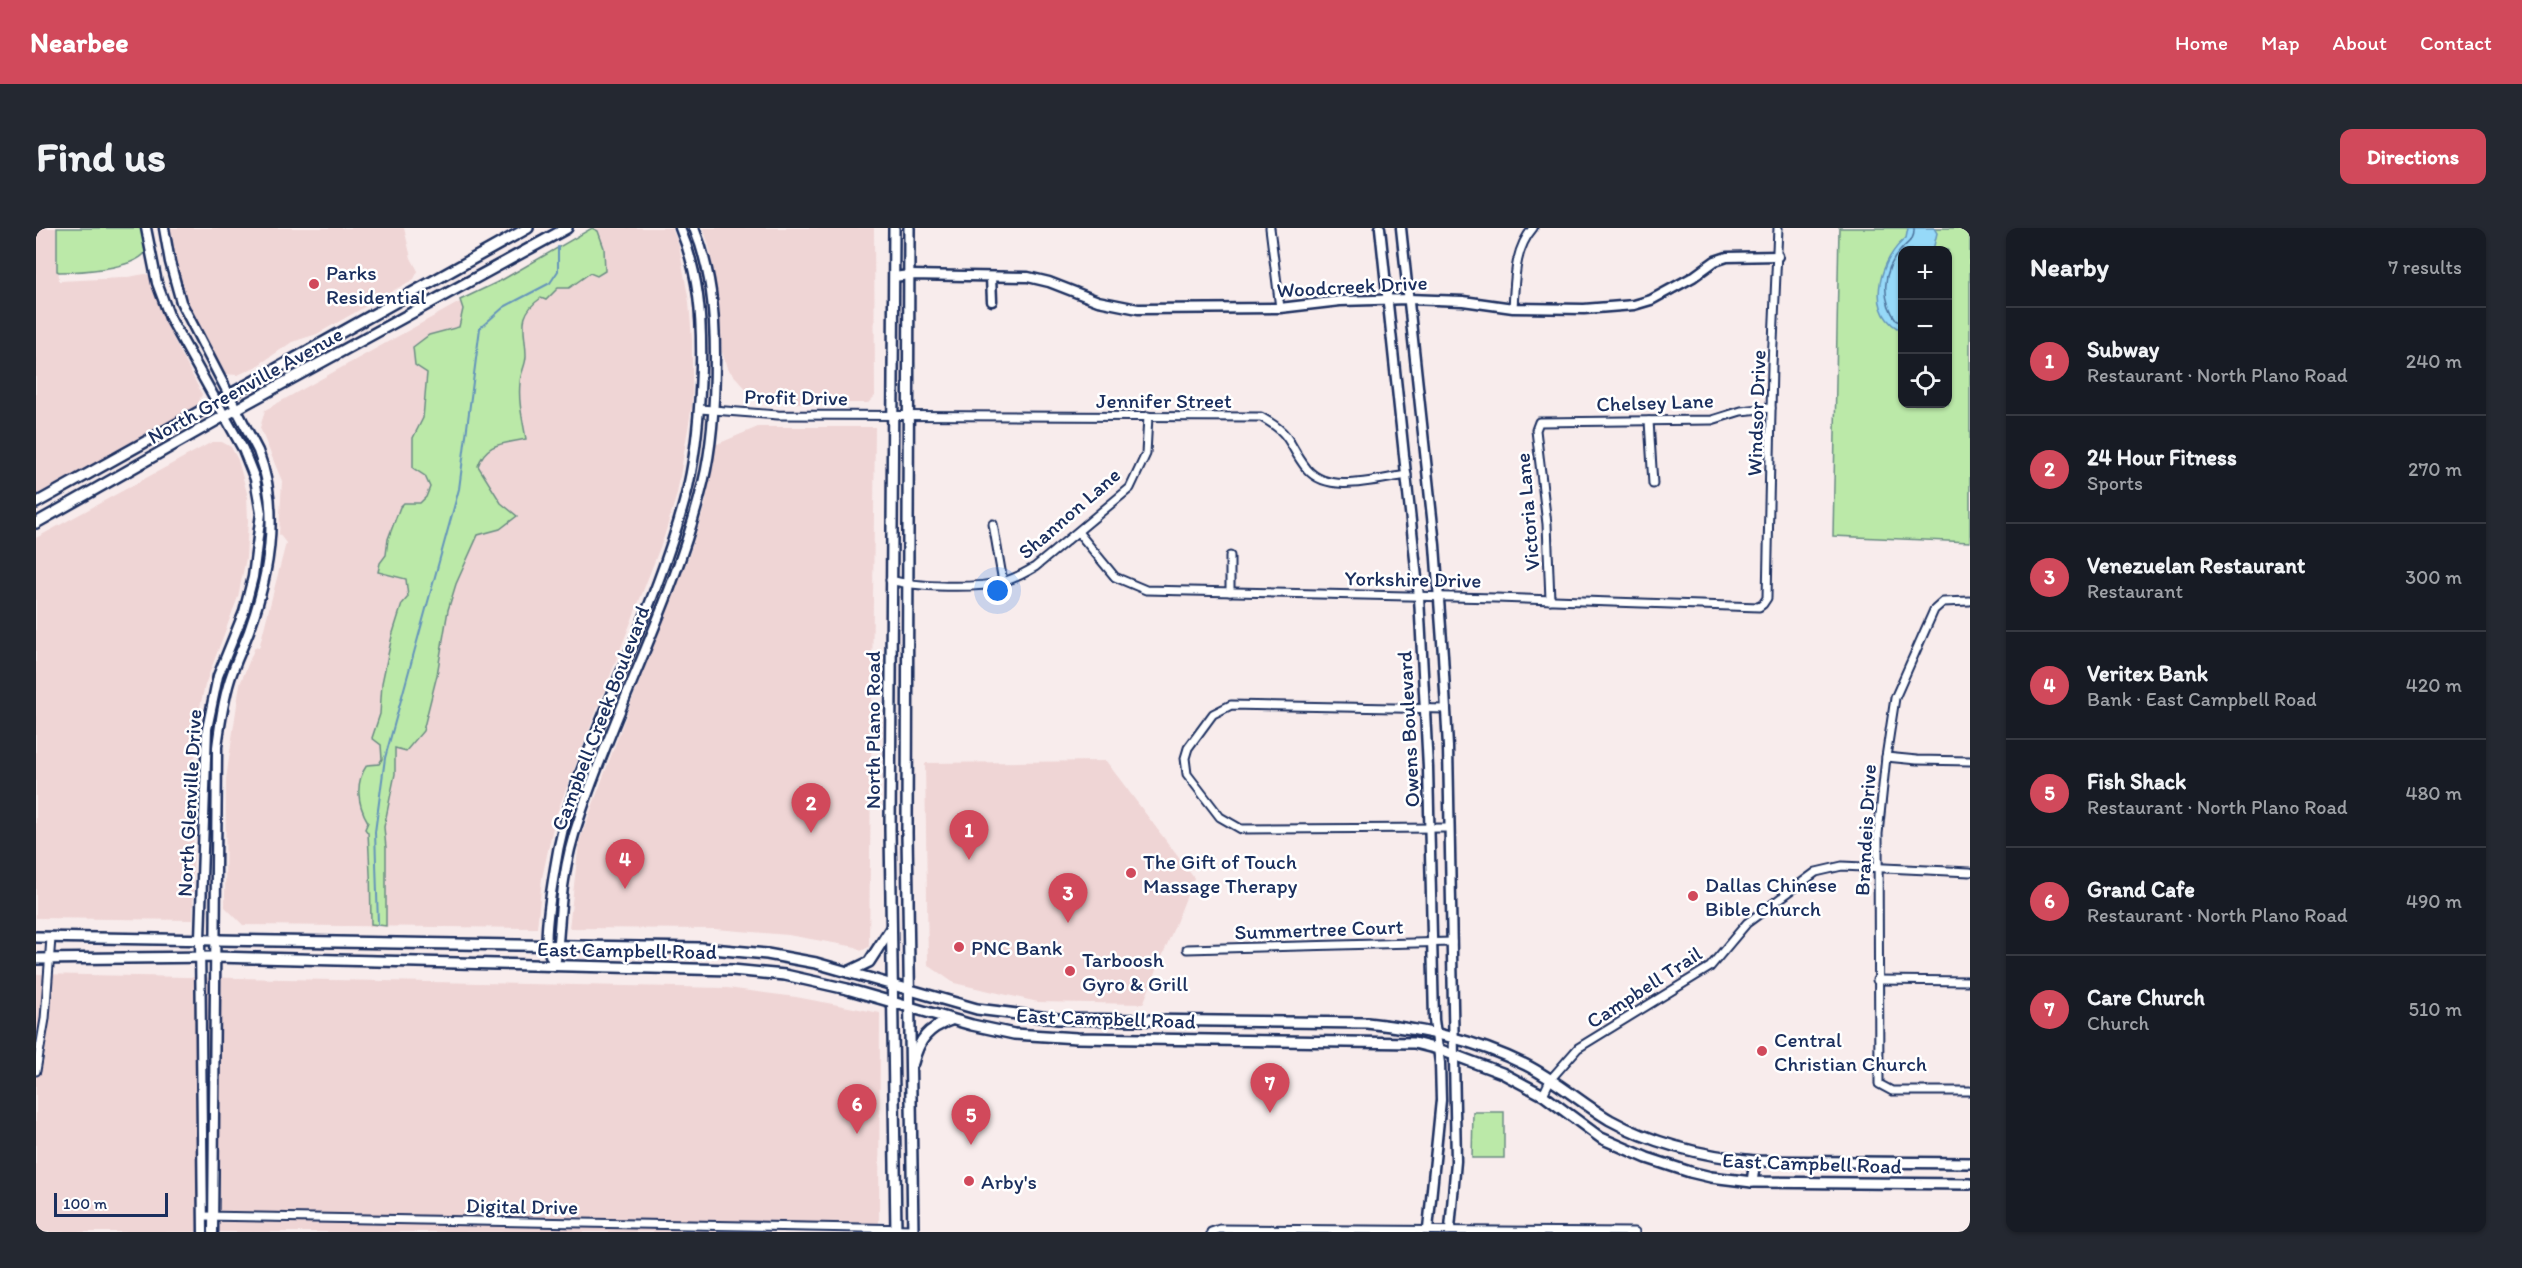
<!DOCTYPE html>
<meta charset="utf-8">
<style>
body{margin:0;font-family:Itim,sans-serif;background:#242831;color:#f1f3f6}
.controls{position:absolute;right:18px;top:18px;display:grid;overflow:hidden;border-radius:12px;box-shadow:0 2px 4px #0004}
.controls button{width:54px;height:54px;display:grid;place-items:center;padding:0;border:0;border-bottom:2px solid #363941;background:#171b24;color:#f1f3f6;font:30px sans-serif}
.scale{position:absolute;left:18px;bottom:15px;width:114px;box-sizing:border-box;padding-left:6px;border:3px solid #1b2f5e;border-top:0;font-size:16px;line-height:21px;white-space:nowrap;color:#1b2f5e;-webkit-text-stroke:4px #fff;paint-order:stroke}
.you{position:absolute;left:962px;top:363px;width:21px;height:21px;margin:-15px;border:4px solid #fff;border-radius:50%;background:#1a73e8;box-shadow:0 0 0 9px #1a73e833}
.badge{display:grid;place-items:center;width:39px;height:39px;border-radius:50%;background:#d1495b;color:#fff;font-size:20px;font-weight:700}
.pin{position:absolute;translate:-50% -50px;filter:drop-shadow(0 2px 3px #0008)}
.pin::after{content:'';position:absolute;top:32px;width:21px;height:18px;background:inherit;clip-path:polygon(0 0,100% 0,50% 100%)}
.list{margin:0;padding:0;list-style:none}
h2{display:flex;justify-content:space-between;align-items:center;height:78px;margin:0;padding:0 24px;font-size:26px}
h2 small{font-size:20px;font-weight:400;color:#9ea1a6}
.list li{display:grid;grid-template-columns:39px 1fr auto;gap:18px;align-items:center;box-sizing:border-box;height:108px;padding:0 24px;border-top:2px solid #363941}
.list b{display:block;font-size:22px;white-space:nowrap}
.list p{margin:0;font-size:20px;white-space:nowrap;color:#9ea1a6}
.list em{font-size:20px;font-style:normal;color:#9ea1a6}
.icon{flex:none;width:33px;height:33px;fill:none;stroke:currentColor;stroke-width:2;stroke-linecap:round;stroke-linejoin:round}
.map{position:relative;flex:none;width:1934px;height:1004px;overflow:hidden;border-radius:12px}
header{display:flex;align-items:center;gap:36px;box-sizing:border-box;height:84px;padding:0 30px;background:#d1495b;color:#fff}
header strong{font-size:28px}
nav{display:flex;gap:33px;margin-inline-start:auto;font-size:21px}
.intro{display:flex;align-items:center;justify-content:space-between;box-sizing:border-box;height:144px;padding:0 36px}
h1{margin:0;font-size:42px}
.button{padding:15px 27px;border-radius:12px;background:#d1495b;color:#fff;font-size:21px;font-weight:700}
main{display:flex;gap:36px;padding:0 36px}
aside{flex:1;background:#171b24;border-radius:12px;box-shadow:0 2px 4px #0004}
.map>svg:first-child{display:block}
</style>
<header>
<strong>Nearbee</strong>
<nav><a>Home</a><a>Map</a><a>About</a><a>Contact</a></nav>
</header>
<div class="intro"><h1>Find us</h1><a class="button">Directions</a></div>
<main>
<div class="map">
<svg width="1934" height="1004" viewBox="0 0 1934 1004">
<rect width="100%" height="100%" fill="#f8ecec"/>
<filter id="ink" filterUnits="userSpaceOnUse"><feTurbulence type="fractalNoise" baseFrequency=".0167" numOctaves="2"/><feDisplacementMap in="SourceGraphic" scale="12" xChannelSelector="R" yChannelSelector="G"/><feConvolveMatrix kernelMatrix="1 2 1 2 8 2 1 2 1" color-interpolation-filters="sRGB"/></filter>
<g filter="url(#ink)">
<!-- built -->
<g fill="#efd5d5">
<polygon points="0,0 21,0 23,53 86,50 109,46 114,47 136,108 166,166 161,178 0,267"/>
<polygon points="129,0 368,0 375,30 382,43 378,51 281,106 256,114 221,138 202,147 187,146 157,90 139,42"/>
<polygon points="557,0 636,0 643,18 653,74 656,112 656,177 641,266 628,309 519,590 506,650 501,700 207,697 189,679 190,551 204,456 219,419 223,420 250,315 243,306 246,253 224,200 229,182"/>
<polygon points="667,0 838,0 839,168 832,175 727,175 714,165 691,140 686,124 682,70 673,18"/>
<polygon points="722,199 839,199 833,719 825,723 820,719 752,707 679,701 533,700 543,614 592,482 653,328 670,273 679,217"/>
<polygon points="176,214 186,214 195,219 202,232 211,265 212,293 210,330 202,369 169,457 162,488 158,547 157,692 0,690 0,310"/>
<polygon points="1070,533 1158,650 1107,776 1002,774 918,755 892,737 889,535"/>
<polygon points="0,746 691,760 760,769 844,785 843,1004 0,1004"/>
</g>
<!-- green -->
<g fill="#bbe9a8" stroke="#6b8c83" stroke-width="1.5" fill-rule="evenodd">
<path d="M21,0h86l2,25c-13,16 -66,19 -86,19l-2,-1z"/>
<path d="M556,0l6,3 6,17 1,23 -8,5 -7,-3 -21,15h-11l-12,12 -5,-2c-26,18 -15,33 -15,58 0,9 -6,18 -6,27 -2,19 3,38 6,56 -23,5 -40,3 -48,27l23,37 16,13 -17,13 -22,6 -22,49 -8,26 -11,65 -14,56 -17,20 -11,-3v26l-11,53 2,21v78l-15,-2c0,-31 -1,-61 -3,-91l-3,-4 3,-7c-11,-18 -13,-40 -1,-57l12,-1 3,-5 -1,-14 -9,-7 8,-24 2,-31 10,-47 10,-32 6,-7 -2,-18 -28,-7 2,-9 6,-8 2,-16 12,-32 4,-4h16l6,-6 4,-10 -5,-11 -12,-8v-30l10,-20 4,-45 -12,-8 -2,-18 16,-12 30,-8 4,-18 -3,-9 42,-20z"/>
<path d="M1803,0h131v314l-137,-6zM1866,22h46v154h-46z"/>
<polygon points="1437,884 1468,884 1468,930 1436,930"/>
</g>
<!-- water -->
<path fill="#96d9f8" stroke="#6595ba" stroke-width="1.5" d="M1872,0h26l3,5 -4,17h-31v77l-5,1c-32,-19 -16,-71 9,-90z"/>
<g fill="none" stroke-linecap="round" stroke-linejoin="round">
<!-- shore -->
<path stroke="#4c739c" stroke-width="1.5" d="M1866,94l-5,-1c-16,-21 -15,-50 3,-70 7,-9 15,-10 14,-23"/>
<!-- stream -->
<polyline stroke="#6595ba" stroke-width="2" points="342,696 339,604 349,530 423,261 444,100 468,79 514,55 522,43 522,19"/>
<!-- minor casing -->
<g stroke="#1b2f5e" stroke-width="11">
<g id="minor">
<polyline points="1234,0 1244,80"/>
<path d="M1477,80c2,-29 1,-58 20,-80"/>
<path d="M664,181l78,6 483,2c33,18 26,27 46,52 22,26 70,10 100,6"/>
<polyline points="1613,193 1617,256"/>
<polyline points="957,296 967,354"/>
<polyline points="1042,304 1079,349 1110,362 1460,370 1723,379 1727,376 1731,370 1736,137 1742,0"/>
<path d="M854,352c27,7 85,9 112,2 12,-3 23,-9 33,-15l95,-79 16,-34 2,-38"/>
<polyline points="1194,364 1194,328"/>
<polyline points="1514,372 1511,296 1500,202 1503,194 1676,192 1705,183 1735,180"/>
<polyline points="1934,373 1907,374 1898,382 1859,470 1850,529 1842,606 1843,856 1856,863 1934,863"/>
<polyline points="1410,481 1195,477 1177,486 1152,520 1149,530 1151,546 1184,589 1205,601 1413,600"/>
<polyline points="1850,529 1881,532 1934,533"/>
<polyline points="1151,721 1416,714"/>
<polyline points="1841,752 1934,753"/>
<polyline points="0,843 9,791 15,710"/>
<polyline points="1507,867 1514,852 1542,820 1674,739 1711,695 1780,644 1806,638 1934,644"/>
<polyline points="167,988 877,1001"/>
<polyline points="1175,1004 1184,1001 1599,1004"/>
</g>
</g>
<!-- tertiary casing -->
<g stroke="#1b2f5e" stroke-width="13">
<g id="tertiary">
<polyline points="110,0 121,55 134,90 207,221 219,251 225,285 217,349 208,384 182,448 171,501 164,711 167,1004"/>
<path d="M128,0l6,34 11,40 77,149c23,59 12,122 -9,180 -6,16 -14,32 -19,48 -7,22 -10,45 -13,68l-4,485"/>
<polyline points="1344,0 1383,369 1392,540 1398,792 1404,835 1405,872 1392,1001"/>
<polyline points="1365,0 1399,317 1407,427 1412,519 1420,933 1414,1001"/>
<polyline points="858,49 873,47 992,49 1013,54 1062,73 1102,81 1244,80 1304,73 1372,71 1427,73 1477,80 1548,81 1598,77 1615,72 1657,49 1679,33 1691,29 1742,28"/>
<polyline points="955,49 956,73"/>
<path d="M519,738c-3,-6 -7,-14 -8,-21 -2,-16 5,-59 8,-77 10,-68 39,-129 65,-193 25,-58 53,-126 68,-188 9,-40 12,-80 13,-121 1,-49 -2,-92 -21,-138"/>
<path d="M519,738c5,-28 4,-57 9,-86 3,-21 8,-41 15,-61 37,-113 96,-220 124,-336 10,-40 12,-85 12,-126 0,-45 -4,-88 -21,-129"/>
</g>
</g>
<!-- secondary casing -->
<g stroke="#1b2f5e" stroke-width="14">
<g id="secondary">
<polyline points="858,0 854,601 860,1004"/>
<polyline points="873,0 871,605 877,1004"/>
<polyline points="0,275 492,0"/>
<polyline points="0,295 211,175 531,0"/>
<path d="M0,709l665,11 66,6 49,9 161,46 81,10 309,4c59,7 104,15 159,42 30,15 55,38 84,55 45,25 94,36 145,41l215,2"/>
<polyline points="0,731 179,729 696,742 749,747 811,761 936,797 978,806 1041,810 1378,815 1402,821 1466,845 1507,867 1565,910 1611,930 1654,944 1675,949 1716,954 1934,956"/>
<polyline points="812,744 833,734 855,700"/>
<path d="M877,835c6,-24 15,-35 38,-43"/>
<polyline points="1716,954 1719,933"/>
</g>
</g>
<!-- minor -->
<use href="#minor" stroke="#fff" stroke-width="7"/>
<!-- tertiary -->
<use href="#tertiary" stroke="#fff" stroke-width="8"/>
<!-- secondary -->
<use href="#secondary" stroke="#fff" stroke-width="9"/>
</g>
</g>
<!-- markers -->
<g fill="#d1495b" stroke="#fff" stroke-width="2">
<circle cx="278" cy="56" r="6"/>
<circle cx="1095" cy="645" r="6"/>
<circle cx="1657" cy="668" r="6"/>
<circle cx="923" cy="719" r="6"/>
<circle cx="1034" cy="743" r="6"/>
<circle cx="1726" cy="823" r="6"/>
<circle cx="933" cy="953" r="6"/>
</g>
<g text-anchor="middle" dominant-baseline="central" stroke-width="5" stroke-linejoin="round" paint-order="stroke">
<!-- poi labels -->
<g font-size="21" fill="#1b2f5e" stroke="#fff" text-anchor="start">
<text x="290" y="44">Parks<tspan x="290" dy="24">Residential</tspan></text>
<text x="1107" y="633">The Gift of Touch<tspan x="1107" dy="24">Massage Therapy</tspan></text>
<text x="1669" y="656">Dallas Chinese<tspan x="1669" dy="24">Bible Church</tspan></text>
<text x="935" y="719">PNC Bank</text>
<text x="1046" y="731">Tarboosh<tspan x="1046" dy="24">Gyro &amp; Grill</tspan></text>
<text x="1738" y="811">Central<tspan x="1738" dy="24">Christian Church</tspan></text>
<text x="945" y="953">Arby's</text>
</g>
<!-- street labels -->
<g font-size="21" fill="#1b2f5e" stroke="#fff">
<text transform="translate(1316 58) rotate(-3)">Woodcreek Drive</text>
<text transform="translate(209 157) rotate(-29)">North Greenville Avenue</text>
<text transform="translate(760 169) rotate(1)">Profit Drive</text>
<text x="1128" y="172">Jennifer Street</text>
<text transform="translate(1619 174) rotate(-2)">Chelsey Lane</text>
<text transform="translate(1720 185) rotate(-88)">Windsor Drive</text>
<text transform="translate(1491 284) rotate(-95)">Victoria Lane</text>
<text transform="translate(1033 285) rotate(-41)">Shannon Lane</text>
<text transform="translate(1377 351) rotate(1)">Yorkshire Drive</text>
<text transform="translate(564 490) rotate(-69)">Campbell Creek Boulevard</text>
<text transform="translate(1372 501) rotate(-93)">Owens Boulevard</text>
<text transform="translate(836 502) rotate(-90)">North Plano Road</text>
<text transform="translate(153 575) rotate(-87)">North Glenville Drive</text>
<text transform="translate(1829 602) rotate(-87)">Brandeis Drive</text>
<text transform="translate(1283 701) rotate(-2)">Summertree Court</text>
<text transform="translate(591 722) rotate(1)">East Campbell Road</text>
<text transform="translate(1608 759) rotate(-33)">Campbell Trail</text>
<text transform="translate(1070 790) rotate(2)">East Campbell Road</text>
<text transform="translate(1776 935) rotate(2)">East Campbell Road</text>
<text transform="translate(486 978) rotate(1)">Digital Drive</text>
</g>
</g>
</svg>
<div class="controls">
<button>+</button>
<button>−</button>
<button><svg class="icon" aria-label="locate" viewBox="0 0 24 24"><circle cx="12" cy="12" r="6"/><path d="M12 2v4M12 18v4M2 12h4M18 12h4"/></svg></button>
</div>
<div class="scale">100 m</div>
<div class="you"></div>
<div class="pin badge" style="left:933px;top:632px">1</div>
<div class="pin badge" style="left:775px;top:605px">2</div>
<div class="pin badge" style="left:1032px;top:695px">3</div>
<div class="pin badge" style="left:589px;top:661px">4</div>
<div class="pin badge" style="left:935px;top:917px">5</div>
<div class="pin badge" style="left:821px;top:906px">6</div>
<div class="pin badge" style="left:1234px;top:885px">7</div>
</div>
<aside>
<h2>Nearby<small>7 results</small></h2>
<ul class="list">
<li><span class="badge">1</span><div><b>Subway</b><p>Restaurant · North Plano Road</p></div><em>240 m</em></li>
<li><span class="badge">2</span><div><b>24 Hour Fitness</b><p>Sports</p></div><em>270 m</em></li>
<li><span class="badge">3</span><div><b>Venezuelan Restaurant</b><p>Restaurant</p></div><em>300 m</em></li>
<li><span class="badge">4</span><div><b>Veritex Bank</b><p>Bank · East Campbell Road</p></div><em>420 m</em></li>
<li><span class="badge">5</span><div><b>Fish Shack</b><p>Restaurant · North Plano Road</p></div><em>480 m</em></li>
<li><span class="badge">6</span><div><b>Grand Cafe</b><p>Restaurant · North Plano Road</p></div><em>490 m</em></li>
<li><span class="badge">7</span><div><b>Care Church</b><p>Church</p></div><em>510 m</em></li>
</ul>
</aside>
</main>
